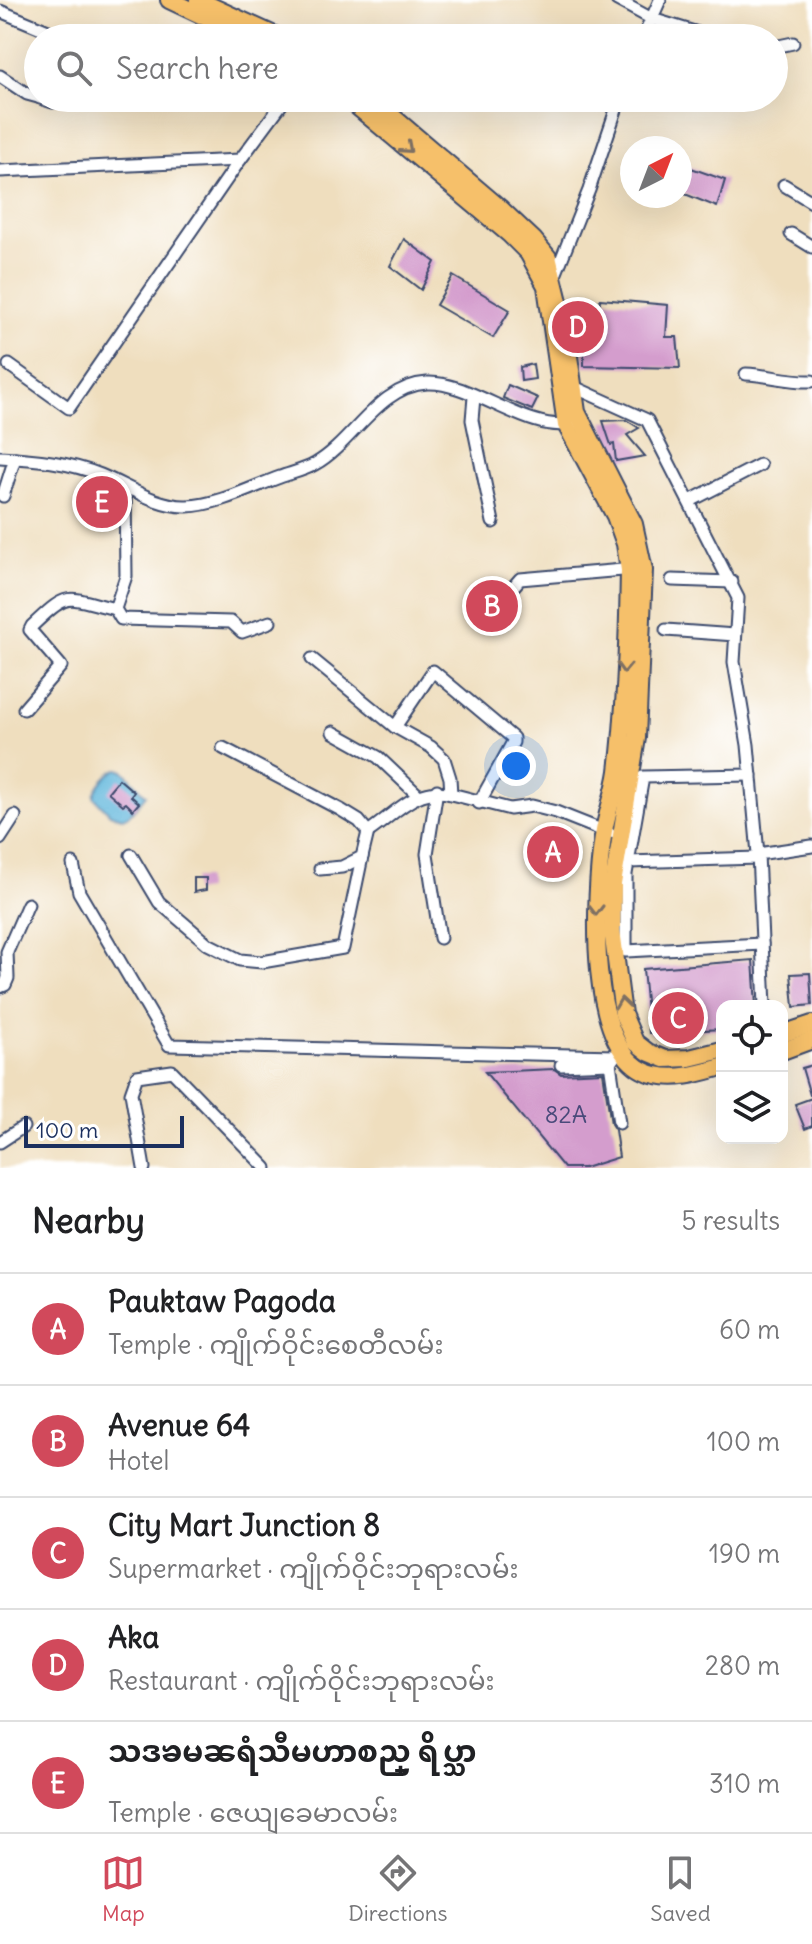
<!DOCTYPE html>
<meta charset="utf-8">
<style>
body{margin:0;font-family:Delius,"Noto Sans Myanmar",sans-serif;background:#f6f6f6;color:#202124}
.controls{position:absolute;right:24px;bottom:24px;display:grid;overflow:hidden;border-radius:16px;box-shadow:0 8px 32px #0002}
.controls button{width:72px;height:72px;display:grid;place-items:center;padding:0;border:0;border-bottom:2px solid #e0e0e0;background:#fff;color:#202124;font:40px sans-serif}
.compass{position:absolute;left:620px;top:136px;width:72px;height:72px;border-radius:50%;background:#fff;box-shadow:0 8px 32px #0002;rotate:42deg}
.scale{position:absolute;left:24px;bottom:20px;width:160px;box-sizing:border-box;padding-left:8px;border:4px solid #1b2f5e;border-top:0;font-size:22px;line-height:28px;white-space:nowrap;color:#1b2f5e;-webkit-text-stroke:6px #fff;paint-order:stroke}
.you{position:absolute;left:516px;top:766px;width:28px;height:28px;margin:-20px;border:6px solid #fff;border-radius:50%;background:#1a73e8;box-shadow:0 0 0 12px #1a73e833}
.badge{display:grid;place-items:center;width:52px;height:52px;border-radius:50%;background:#d1495b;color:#fff;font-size:26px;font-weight:700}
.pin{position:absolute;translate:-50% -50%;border:4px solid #fff;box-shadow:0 2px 8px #0006}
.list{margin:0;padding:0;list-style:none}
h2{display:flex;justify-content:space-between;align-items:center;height:104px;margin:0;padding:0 32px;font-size:34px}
h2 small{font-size:26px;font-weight:400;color:#757577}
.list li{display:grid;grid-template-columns:52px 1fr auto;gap:24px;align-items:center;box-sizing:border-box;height:112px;padding:0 32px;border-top:2px solid #e0e0e0}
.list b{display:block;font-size:30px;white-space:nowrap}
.list p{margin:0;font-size:26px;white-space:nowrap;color:#757577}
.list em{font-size:26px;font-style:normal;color:#757577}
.icon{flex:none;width:44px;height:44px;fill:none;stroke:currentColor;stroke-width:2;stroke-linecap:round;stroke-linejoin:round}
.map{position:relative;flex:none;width:812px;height:1168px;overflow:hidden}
.search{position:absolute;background:#fff;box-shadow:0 8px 32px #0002;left:24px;right:24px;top:24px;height:88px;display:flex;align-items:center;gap:20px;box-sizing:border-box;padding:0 28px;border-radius:44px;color:#757577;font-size:30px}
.sheet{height:664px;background:#fff}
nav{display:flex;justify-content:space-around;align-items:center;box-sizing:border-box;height:112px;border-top:2px solid #e0e0e0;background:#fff;font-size:22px;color:#757577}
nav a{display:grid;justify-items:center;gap:4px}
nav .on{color:#d1495b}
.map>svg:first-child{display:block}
</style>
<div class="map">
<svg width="812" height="1168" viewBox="0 0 812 1168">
<rect width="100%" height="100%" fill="#fff"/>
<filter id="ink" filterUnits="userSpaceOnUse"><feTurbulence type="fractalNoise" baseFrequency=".0125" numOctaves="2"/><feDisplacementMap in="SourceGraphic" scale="16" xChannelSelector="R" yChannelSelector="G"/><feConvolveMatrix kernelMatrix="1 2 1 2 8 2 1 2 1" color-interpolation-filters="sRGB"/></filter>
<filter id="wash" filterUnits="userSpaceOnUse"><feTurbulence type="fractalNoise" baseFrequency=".006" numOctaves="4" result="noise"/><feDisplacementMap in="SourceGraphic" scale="32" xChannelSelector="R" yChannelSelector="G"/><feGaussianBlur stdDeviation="1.8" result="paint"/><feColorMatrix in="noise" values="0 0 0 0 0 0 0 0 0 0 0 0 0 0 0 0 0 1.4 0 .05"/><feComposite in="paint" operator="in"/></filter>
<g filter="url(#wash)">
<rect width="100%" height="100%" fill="#efdebe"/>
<!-- water -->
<path fill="#5eb6db" stroke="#3c729c" stroke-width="2" d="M117,769l6,1 23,25 -16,19 -7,4 -13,-4 -16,-17c2,-11 13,-23 23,-28z"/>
<g id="blocks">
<!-- building -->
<g fill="#d49dcd">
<polygon points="680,164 725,180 717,207 680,192"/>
<polygon points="404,239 435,262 421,290 390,266"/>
<polygon points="453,276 510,310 493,338 436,305"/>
<polygon points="600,299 668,305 666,337 677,337 680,368 584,366 584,334 597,334"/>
<polygon points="533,364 535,379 521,381 520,367"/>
<polygon points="508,385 538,398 532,410 503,398"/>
<polygon points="626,420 639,428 627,435 645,456 616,461 614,444 611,445 603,421"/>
<polygon points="119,779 134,792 131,796 139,803 133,810 126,803 123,805 108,792"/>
<polygon points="194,878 206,878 206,890 194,892"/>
<polygon points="753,960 756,1006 722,1006 722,1029 649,1033 643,969"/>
<polygon points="810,973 812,1005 794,1007 791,974"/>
<polygon points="812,1065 812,1095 810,1095 802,1068"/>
<polygon points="554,1069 561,1074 603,1072 611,1124 615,1130 619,1157 584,1168 564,1168 485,1072"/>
<polygon points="812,1098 812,1126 805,1129 795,1104"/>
</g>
</g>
</g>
<g filter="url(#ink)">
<use href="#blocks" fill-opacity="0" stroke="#3b496c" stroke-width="2"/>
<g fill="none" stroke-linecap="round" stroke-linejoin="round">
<!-- street casing -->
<g stroke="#3b496c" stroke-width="15">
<g id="street">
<polyline points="617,0 652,19 714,38"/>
<polyline points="0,11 65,38"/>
<polyline points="643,38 660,0"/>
<polyline points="774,47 793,43"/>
<polyline points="0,76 27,94 38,97"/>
<polyline points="40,98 52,102 75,98"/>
<polyline points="0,171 240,160"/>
<polyline points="784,185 812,202"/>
<polyline points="791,234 812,247"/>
<polyline points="554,278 589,190 620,98"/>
<polyline points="9,365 69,408 240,160 286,98"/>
<path d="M746,374c23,1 43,8 66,7"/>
<polyline points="572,386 647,420 738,598 734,662 748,745 758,854 765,1006"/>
<polyline points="474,397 472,420 493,522"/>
<path d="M0,457c36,2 68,5 101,18 27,11 56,32 86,31 31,-1 65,-19 93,-29 11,-4 25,-7 35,-13 39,-22 63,-78 112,-81 42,-3 104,52 145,40"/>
<polyline points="125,487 126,576 115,609 121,619 231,622 242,632 270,622"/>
<polyline points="3,496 15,458"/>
<polyline points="690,501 760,465"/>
<polyline points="672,580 732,582"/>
<polyline points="493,610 520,579 634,569"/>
<polyline points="666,630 735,635"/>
<polyline points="312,659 395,727 431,747 444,759 450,778 451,794 510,809 532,806 556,812 609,833"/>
<path d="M24,709l37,-43 -31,-36 2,-4c38,-36 33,-29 83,-17"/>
<polyline points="395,727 433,671 513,738 513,742 479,803"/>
<polyline points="333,732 378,757 418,795"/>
<path d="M223,748l118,62 18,11 9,11c27,-18 49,-47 83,-38"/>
<polyline points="751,775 643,777 626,874 626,951 762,944"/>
<polyline points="437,790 427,854 440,938"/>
<polyline points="0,839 15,816"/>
<polyline points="758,854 812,846"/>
<polyline points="131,855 159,902 208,944 240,960 262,962 343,948 362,857"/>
<polyline points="628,862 758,858"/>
<polyline points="73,864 79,892 169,1045 615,1056"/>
<polyline points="320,869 342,867 362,857 368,832"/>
<polyline points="0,987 5,985 8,978 7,952 28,904"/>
<polyline points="610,1063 619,1123"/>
<polyline points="561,1065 610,1063 615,1056 620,1054"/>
<polyline points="0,1142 23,1127"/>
<polyline points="144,1168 131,1093 137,1076 172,1071 266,1168"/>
</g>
</g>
<!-- primary casing -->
<g stroke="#3b496c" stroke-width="20">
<g id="primary">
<polyline points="169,0 249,38"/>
<polyline points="198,0 281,38"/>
<path d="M347,98l162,136 19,19 18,33 20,139 49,91 10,28 4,26c-1,67 -3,135 -11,201 -3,22 -12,43 -15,66 -8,54 -20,224 53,238 23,5 44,-2 66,-8"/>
<polyline points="371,98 499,207 534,240 548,257 564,322 577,412 634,524 644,570 637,738 613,884 612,930 623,1014 635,1042 648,1052 665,1059 689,1058 722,1050"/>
<polyline points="782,1034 812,1024"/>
<polyline points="782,1051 812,1040"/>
</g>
</g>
<!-- street -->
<use href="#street" stroke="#fff" stroke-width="11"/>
<!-- primary -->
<use href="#primary" stroke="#f6c06b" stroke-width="16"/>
</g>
<!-- one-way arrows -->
<defs><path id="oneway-chevron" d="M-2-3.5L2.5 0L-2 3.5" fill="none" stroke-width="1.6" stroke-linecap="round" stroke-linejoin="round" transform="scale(2)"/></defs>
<g stroke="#7e7064">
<use href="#oneway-chevron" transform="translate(407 148) rotate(41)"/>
<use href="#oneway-chevron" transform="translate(624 668) rotate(92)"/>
<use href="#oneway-chevron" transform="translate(596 910) rotate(90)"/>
<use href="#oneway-chevron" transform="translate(622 1003) rotate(-98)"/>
</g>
</g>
<g text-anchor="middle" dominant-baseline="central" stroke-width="8" stroke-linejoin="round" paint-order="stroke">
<!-- number labels -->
<g font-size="24" fill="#494a7a">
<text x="566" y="1114">82A</text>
</g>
</g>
</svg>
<div class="controls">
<button><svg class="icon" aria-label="locate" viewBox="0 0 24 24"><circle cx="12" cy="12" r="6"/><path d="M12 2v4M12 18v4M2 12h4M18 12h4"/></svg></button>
<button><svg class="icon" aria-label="layers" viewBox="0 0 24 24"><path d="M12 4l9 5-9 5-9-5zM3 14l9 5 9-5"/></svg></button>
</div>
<svg class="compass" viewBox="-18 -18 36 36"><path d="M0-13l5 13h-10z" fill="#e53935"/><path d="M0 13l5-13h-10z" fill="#757577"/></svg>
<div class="scale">100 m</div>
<div class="you"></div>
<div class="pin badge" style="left:553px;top:852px">A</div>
<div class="pin badge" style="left:492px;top:606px">B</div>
<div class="pin badge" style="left:678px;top:1018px">C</div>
<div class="pin badge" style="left:578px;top:327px">D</div>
<div class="pin badge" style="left:102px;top:502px">E</div>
<div class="search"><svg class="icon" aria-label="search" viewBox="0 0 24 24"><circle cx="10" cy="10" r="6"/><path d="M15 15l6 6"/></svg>Search here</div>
</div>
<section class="sheet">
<h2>Nearby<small>5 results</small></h2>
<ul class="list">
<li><span class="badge">A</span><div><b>Pauktaw Pagoda</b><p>Temple · ကျိုက်ဝိုင်းစေတီလမ်း</p></div><em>60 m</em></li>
<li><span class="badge">B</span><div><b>Avenue 64</b><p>Hotel</p></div><em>100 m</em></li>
<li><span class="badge">C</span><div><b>City Mart Junction 8</b><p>Supermarket · ကျိုက်ဝိုင်းဘုရားလမ်း</p></div><em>190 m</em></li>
<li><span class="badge">D</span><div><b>Aka</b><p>Restaurant · ကျိုက်ဝိုင်းဘုရားလမ်း</p></div><em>280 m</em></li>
<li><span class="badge">E</span><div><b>သဒၶမၼရံသီမဟာစည္ ရိပ္သာ</b><p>Temple · ဇေယျခေမာလမ်း</p></div><em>310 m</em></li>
</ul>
</section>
<nav>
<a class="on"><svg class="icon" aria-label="map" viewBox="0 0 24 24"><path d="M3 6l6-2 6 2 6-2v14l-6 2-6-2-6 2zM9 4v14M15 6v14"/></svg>Map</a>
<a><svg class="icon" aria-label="directions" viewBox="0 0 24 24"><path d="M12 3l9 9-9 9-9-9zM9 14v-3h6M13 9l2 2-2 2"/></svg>Directions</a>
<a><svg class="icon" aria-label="saved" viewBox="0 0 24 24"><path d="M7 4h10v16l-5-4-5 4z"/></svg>Saved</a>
</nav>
